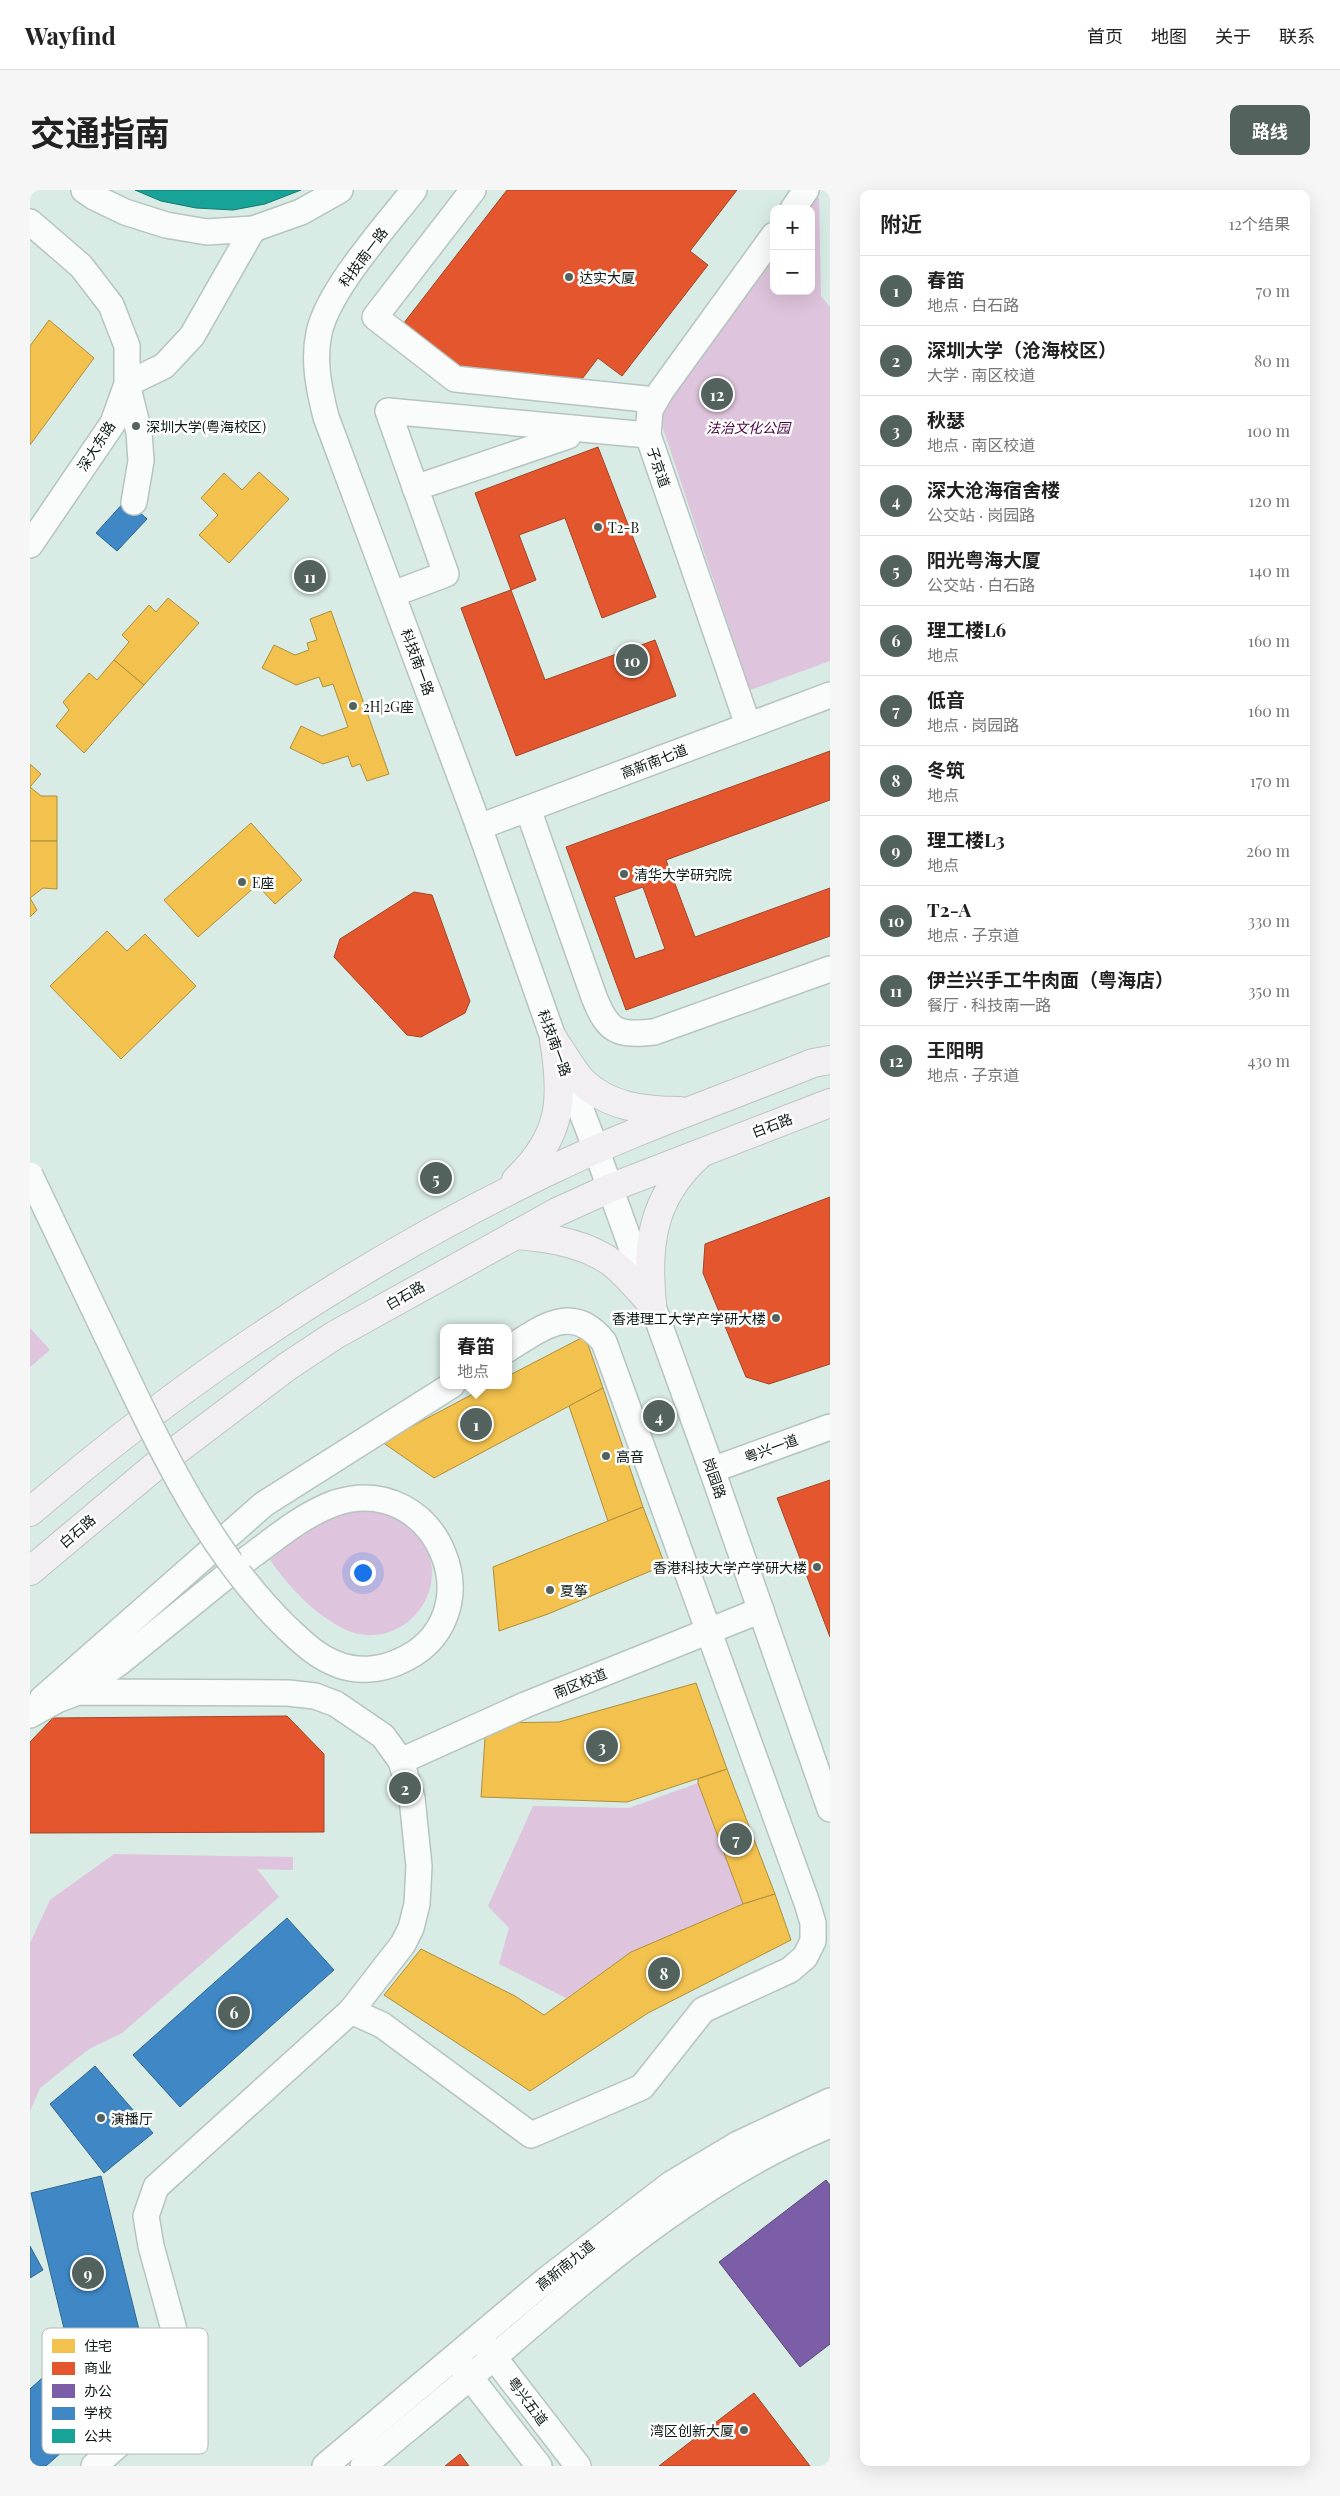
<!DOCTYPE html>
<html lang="zh">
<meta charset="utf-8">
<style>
body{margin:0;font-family:"Playfair Display","Noto Sans SC",serif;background:#f6f6f6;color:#222}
.controls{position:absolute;right:15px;top:15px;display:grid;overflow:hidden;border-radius:10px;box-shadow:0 5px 20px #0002}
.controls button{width:45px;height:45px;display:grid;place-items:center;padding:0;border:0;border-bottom:1px solid #e0e0e0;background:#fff;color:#222;font:25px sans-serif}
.you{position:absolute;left:332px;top:1382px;width:18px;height:18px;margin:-12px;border:4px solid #fff;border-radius:50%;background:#1a73e8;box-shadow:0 0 0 8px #1a73e833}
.badge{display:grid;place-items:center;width:32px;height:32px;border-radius:50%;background:#53625d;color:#fff;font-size:16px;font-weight:700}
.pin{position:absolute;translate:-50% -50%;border:2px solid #fff;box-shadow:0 1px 5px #0006}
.popup{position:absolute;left:410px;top:1134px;width:72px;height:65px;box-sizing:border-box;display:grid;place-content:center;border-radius:10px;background:#fff;filter:drop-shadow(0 1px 4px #0005);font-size:16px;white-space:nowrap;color:#767676}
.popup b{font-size:19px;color:#222}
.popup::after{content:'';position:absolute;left:50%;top:100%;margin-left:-10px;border:10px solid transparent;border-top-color:#fff}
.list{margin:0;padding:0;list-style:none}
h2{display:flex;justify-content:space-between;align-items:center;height:65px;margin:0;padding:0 20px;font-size:21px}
h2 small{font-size:16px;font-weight:400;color:#767676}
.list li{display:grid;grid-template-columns:32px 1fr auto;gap:15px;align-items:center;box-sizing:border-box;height:70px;padding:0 20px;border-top:1px solid #e0e0e0}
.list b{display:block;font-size:19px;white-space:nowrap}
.list p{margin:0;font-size:16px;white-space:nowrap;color:#767676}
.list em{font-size:16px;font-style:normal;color:#767676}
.map{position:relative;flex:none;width:800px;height:2276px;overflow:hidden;border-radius:10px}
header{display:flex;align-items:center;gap:30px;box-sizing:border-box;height:70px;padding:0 25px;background:#fff;border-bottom:1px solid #e0e0e0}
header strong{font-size:24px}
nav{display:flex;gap:28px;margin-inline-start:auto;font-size:18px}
.intro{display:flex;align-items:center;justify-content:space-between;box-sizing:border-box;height:120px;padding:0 30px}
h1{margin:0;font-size:35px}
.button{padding:12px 22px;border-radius:10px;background:#53625d;color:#fff;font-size:18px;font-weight:700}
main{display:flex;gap:30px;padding:0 30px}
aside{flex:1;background:#fff;border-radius:10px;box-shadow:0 5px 20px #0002}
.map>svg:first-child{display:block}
</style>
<header>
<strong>Wayfind</strong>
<nav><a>首页</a><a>地图</a><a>关于</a><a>联系</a></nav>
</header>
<div class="intro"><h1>交通指南</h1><a class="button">路线</a></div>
<main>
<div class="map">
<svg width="800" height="2276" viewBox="0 0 800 2276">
<rect width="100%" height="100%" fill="#d8ebe4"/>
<!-- green -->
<g fill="#dec4dc">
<polygon points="782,8 789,8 791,106 800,117 800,471 720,500 631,232 633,214 744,61 744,101 781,101 781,19 774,19"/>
<polygon points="0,1138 20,1160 0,1177"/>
<path d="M336,1319c9,2 22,2 30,6 14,6 24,19 30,32 24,51 -29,107 -82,82 -31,-16 -54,-41 -74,-69 28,-23 58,-47 96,-51z"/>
<polygon points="668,1593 713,1714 601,1762 536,1808 469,1774 479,1738 458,1716 503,1616 599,1618"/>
<polygon points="84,1664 263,1667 263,1680 227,1679 249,1707 92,1843 59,1859 10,1898 0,1921 0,1753 20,1710"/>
</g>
<!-- homes -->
<g fill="#f2c14e" stroke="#ad8f3d">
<polygon points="19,130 64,168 0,255 0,156"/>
<polygon points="229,282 259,309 199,373 169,345 188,325 171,308 194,283 212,300"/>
<polygon points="138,408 169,433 114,495 84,470 99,452 92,445 119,415 126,422"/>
<polygon points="301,421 359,584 337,591 330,574 322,577 318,566 293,574 260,558 271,536 292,546 318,537 303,494 293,497 289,487 266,495 232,478 244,455 265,465 279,460 277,453 287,450 280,429"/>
<polygon points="84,470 114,495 54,563 26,536 39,520 33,512 59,483 67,490"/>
<polygon points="0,574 11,584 0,597 11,606 27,606 27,651 0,651"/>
<polygon points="221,633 272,690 245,714 227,695 168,747 134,710"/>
<polygon points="0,651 27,651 27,699 13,698 0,708 7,720 0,727"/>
<polygon points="77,741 97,761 115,744 166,796 91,869 20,796"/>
<polygon points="555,1146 573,1198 404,1288 352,1252 460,1195 478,1195 478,1186"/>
<polygon points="573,1198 613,1317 578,1331 539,1216"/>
<polygon points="613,1317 635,1375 518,1424 469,1441 463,1377"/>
<polygon points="666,1493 697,1579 597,1612 451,1607 456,1533 529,1532"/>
<polygon points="697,1579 745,1704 713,1714 668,1593 668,1589"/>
<polygon points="745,1704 761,1750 618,1823 500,1901 354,1805 391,1759 485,1806 514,1825 601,1762 713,1714"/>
</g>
<!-- shops -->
<g fill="#e4572e" stroke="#a34426" fill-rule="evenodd">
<polygon points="477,0 707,0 660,61 678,75 592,186 568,168 549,193 424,180 370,138"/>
<polygon points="568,257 626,407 572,428 535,328 489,345 506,390 481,400 445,303"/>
<polygon points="481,400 515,490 625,450 646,506 486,566 431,418"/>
<path d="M800,561v49l-164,60 29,77 135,-49v48l-204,74 -60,-163zM613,697l22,62 -30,10 -21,-62z"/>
<polygon points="384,702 402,705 440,811 435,823 391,847 377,845 304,767 310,749"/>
<polygon points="800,1007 800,1174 739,1194 716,1187 673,1083 675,1054"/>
<polygon points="800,1290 800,1447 747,1308"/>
<polygon points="257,1526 294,1564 294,1642 0,1643 0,1552 23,1528"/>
<polygon points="724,2203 780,2276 629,2276"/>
<polygon points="430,2264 439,2276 415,2276"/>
</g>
<!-- offices -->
<polygon fill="#7b5ea7" stroke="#5a497b" points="796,1990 800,1995 800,2154 770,2177 689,2072"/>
<!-- schools -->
<g fill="#3f88c5" stroke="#306790">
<polygon points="96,310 117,329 87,361 66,343"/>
<polygon points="257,1728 304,1780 150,1917 103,1865"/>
<polygon points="65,1876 123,1943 74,1983 20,1914"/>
<polygon points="71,1986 120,2184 16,2276 0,2276 0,2199 40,2163 1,2003"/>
<polygon points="0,2056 13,2080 0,2088"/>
</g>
<!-- public -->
<polygon fill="#17a398" stroke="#147a71" points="105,0 271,0 235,14 203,20 166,18 131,11"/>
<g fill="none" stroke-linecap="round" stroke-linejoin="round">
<!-- minor casing -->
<g stroke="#b6c4bf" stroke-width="28">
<g id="minor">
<polyline points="54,0 64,7 95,22 136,35 177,42 223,39 271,22 310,0"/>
<path d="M384,0c-28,36 -86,100 -95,143 -6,28 0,56 7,84l153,410 75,213 42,109 116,321 118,339"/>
<polyline points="443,0 345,127 425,189 625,210"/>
<polyline points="763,19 776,0"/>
<polyline points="0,32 51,76 81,115 97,156 97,194 83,233 0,355"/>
<polyline points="385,298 538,246 541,238"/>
<polyline points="104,312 111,271 109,242 97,194 134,176 162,146 223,39"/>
<polyline points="363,404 416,384 358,221 618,245"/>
<polyline points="718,535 618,245 620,220 631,201 744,45"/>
<path d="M498,619l66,188c14,35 23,39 60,35l176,-63"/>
<polyline points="449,637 800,505"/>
<polyline points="682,1280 800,1237"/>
<polyline points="48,1502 90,1472 221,1366"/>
<polyline points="12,1509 234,1314 422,1195"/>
<polyline points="0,1525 27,1510 48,1502 258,1503 285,1506 306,1514 353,1546 371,1571 382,1608 389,1676 387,1714 381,1738 373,1754 321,1821 126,1997 116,2026 121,2056 143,2136 153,2193 128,2220 64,2276"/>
<polyline points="371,1571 495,1515 731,1420"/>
<path d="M321,1821l31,14 149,110 111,-48 61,-77 87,-40 15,-13 8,-16v-18l-6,-20 -203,-561c-32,-40 -62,-14 -96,7"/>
<polyline points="453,2153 548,2276"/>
<polyline points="429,2173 509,2276"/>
<polyline points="295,2276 516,2090 641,1994 708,1954 800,1911"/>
<path d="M333,2276c48,-40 96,-79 143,-119 100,-86 201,-172 324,-222"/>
</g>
</g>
<!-- major casing -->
<g stroke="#bcc5c2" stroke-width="30">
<g id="major">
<path d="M527,855c8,12 16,26 25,36 26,26 63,30 98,30"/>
<path d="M486,990c46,-44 48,-80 38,-140"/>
<path d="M485,1045c32,2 69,8 96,27 15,11 28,28 41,42"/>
<path d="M622,1114c-6,-58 0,-106 45,-147"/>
<path d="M0,1322c157,-135 330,-250 517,-340 86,-42 177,-73 266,-109l17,-3"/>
<polyline points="0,1381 123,1278 258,1176 305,1145 527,1022 580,998 800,913"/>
</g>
</g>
<!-- minor -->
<use href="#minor" stroke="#f9fcfb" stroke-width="25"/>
<!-- major -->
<use href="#major" stroke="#f2eff2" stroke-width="28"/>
<!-- minor-bridge casing -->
<g stroke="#b6c4bf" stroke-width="28" stroke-linecap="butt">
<path id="minor-bridge" d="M0,985c25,52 50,104 74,155 50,104 99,216 182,297 17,16 31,30 53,38 19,7 41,5 59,-3 101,-42 41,-193 -63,-159 -30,11 -56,32 -81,51"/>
</g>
<!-- minor-bridge -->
<use href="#minor-bridge" stroke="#f9fcfb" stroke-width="25"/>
</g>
<!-- markers -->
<g fill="#53625d" stroke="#fff" stroke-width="2">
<circle cx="539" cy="87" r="5"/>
<circle cx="106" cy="236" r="5"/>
<circle cx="568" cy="337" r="5"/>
<circle cx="323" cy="516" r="5"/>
<circle cx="594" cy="684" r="5"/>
<circle cx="212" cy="692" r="5"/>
<circle cx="746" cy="1128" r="5"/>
<circle cx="576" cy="1266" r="5"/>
<circle cx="787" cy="1377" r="5"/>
<circle cx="520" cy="1400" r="5"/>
<circle cx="71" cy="1928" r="5"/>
<circle cx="714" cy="2240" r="5"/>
</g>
<g text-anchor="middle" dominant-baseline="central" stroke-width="5" stroke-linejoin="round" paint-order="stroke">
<!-- street labels -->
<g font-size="14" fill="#0c1915" stroke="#fff">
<text transform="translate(333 67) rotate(-53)">科技南一路</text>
<text transform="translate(66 256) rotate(-57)">深大东路</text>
<text transform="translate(629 277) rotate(71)">子京道</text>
<text transform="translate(388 472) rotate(70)">科技南一路</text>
<text transform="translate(624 571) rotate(-21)">高新南七道</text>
<text transform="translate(525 853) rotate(70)">科技南一路</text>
<text transform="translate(742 935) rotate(-21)">白石路</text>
<text transform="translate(375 1105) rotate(-30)">白石路</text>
<text transform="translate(741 1258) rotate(-20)">粤兴一道</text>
<text transform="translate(685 1288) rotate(71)">岗园路</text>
<text transform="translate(47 1341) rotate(-41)">白石路</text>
<text transform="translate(550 1493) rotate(-22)">南区校道</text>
<text transform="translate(535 2075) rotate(-39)">高新南九道</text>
<text transform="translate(498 2211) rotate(53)">粤兴五道</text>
</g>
<!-- poi labels -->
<g font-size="14" fill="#0c1915" stroke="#fff" text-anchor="start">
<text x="549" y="87">达实大厦</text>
<text x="116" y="236">深圳大学(粤海校区)</text>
<text x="578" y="337">T2-B</text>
<text x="333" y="516">2H|2G座</text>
<text x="604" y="684">清华大学研究院</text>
<text x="222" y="692">E座</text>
<text x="736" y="1128" text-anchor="end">香港理工大学产学研大楼</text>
<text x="586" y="1266">高音</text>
<text x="777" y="1377" text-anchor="end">香港科技大学产学研大楼</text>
<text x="530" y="1400">夏筝</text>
<text x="81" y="1928">演播厅</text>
<text x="704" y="2240" text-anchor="end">湾区创新大厦</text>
</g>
<!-- park labels -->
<g font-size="14" font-style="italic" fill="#4c0143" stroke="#fff">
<text x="718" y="237">法治文化公园</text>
</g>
</g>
<!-- legend -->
<rect x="12" y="2138" width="166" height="126" rx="8" fill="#fff" stroke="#b6bab9" stroke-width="1"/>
<rect x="22" y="2149" width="23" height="14" fill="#f2c14e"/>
<rect x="22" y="2172" width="23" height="13" fill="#e4572e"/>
<rect x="22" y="2194" width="23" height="14" fill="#7b5ea7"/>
<rect x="22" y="2217" width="23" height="13" fill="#3f88c5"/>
<rect x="22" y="2239" width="23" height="14" fill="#17a398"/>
<g font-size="14" fill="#0c1915">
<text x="54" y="2161">住宅</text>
<text x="54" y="2183">商业</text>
<text x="54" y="2206">办公</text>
<text x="54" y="2228">学校</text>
<text x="54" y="2251">公共</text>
</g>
</svg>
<div class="controls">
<button>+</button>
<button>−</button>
</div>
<div class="you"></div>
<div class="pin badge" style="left:446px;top:1234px">1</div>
<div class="popup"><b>春笛</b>地点</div>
<div class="pin badge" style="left:375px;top:1598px">2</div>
<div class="pin badge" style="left:572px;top:1556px">3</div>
<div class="pin badge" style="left:629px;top:1226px">4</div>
<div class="pin badge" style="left:406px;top:988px">5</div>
<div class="pin badge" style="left:204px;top:1822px">6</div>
<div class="pin badge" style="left:706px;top:1649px">7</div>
<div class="pin badge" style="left:634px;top:1783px">8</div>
<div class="pin badge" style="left:58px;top:2083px">9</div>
<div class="pin badge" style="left:602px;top:470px">10</div>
<div class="pin badge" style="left:280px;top:386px">11</div>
<div class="pin badge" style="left:687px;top:204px">12</div>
</div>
<aside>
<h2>附近<small>12个结果</small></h2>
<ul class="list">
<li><span class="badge">1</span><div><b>春笛</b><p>地点 · 白石路</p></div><em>70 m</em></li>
<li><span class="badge">2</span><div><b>深圳大学（沧海校区）</b><p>大学 · 南区校道</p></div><em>80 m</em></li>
<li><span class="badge">3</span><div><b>秋瑟</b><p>地点 · 南区校道</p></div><em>100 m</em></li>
<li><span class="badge">4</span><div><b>深大沧海宿舍楼</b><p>公交站 · 岗园路</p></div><em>120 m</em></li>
<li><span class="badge">5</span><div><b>阳光粤海大厦</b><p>公交站 · 白石路</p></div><em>140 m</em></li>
<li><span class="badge">6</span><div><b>理工楼L6</b><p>地点</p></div><em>160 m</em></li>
<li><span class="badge">7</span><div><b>低音</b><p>地点 · 岗园路</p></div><em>160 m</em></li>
<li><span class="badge">8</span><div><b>冬筑</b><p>地点</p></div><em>170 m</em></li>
<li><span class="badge">9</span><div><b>理工楼L3</b><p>地点</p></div><em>260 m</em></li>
<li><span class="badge">10</span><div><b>T2-A</b><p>地点 · 子京道</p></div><em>330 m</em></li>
<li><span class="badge">11</span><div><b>伊兰兴手工牛肉面（粤海店）</b><p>餐厅 · 科技南一路</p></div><em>350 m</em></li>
<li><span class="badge">12</span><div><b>王阳明</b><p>地点 · 子京道</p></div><em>430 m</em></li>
</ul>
</aside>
</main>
